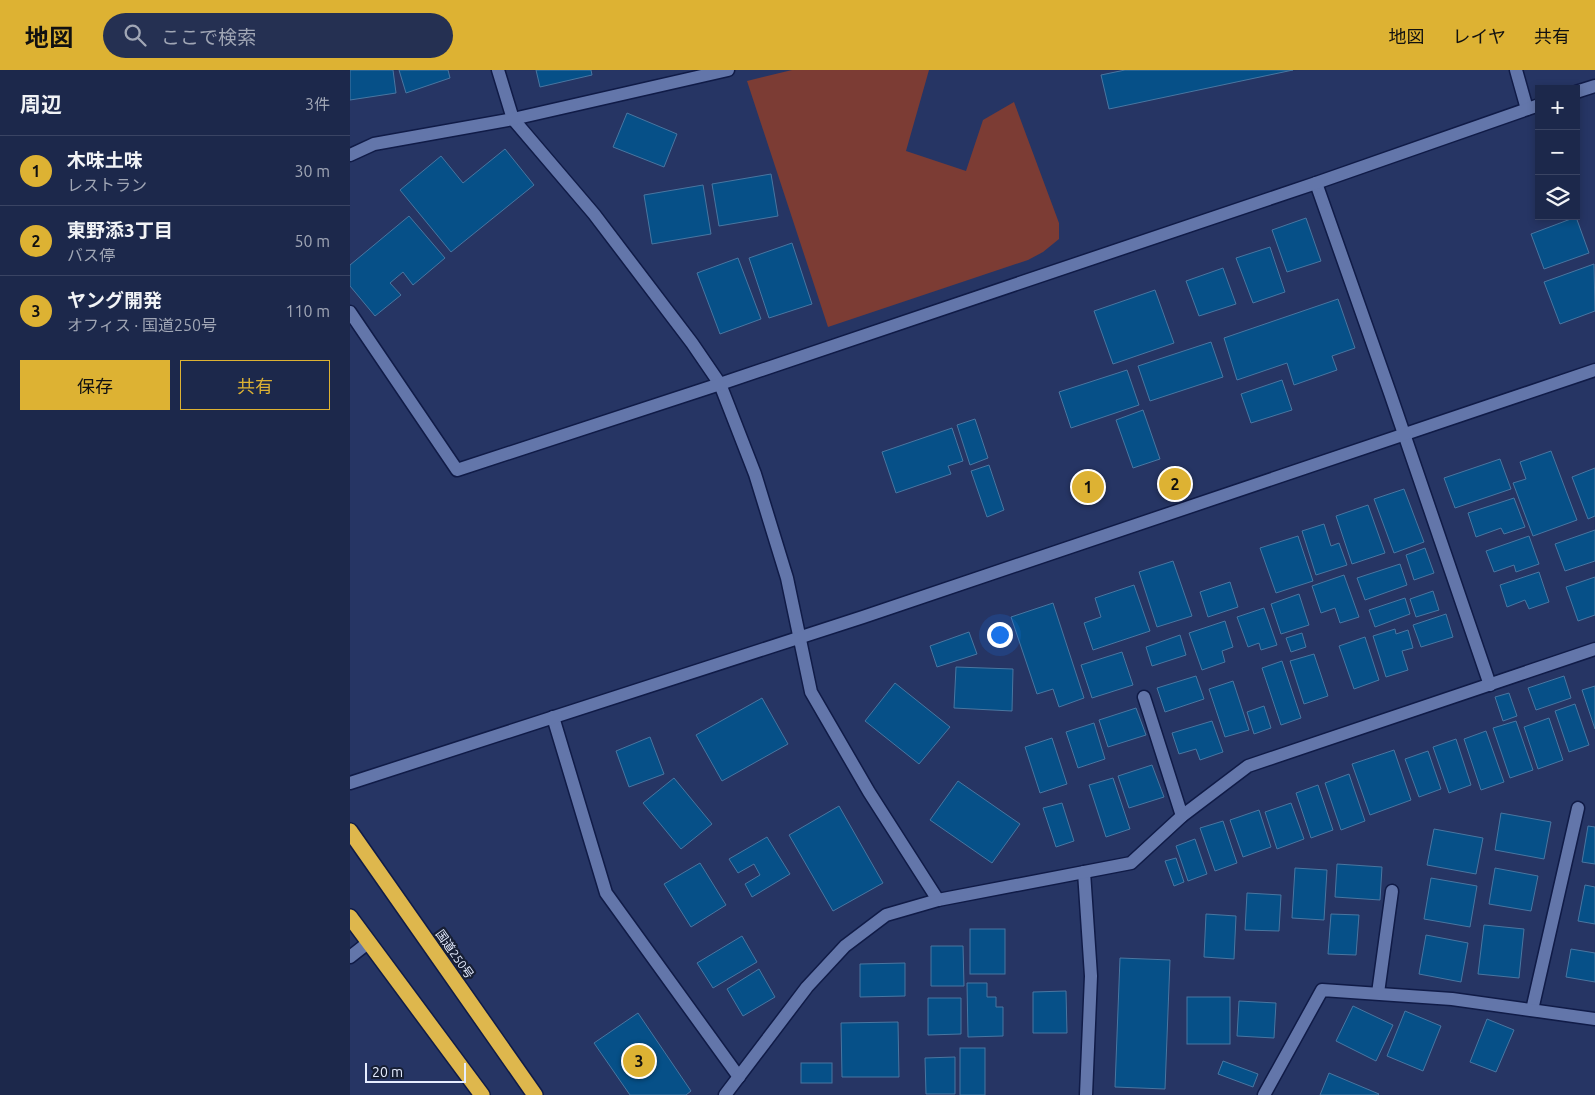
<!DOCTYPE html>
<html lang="ja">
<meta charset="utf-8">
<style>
body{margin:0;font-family:Ubuntu,"Noto Sans JP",sans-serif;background:#253052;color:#f1f3f6}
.controls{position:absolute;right:15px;top:15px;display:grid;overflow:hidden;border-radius:0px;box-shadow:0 2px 8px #0003}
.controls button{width:45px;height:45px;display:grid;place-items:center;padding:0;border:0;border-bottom:1px solid #3a4463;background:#1c284b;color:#f1f3f6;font:25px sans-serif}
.scale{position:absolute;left:15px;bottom:12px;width:101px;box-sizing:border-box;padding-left:5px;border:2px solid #e6edff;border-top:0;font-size:14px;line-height:18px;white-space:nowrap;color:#e6edff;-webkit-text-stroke:4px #171f34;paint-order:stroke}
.you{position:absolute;left:649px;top:564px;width:18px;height:18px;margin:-12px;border:4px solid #fff;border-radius:50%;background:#1a73e8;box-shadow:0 0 0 8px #1a73e833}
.badge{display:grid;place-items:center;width:32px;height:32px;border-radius:50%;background:#ddb233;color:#111;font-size:16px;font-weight:700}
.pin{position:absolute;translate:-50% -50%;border:2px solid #fff;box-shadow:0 1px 5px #0006}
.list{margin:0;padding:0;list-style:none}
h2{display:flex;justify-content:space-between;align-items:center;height:65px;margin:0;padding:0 20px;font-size:21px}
h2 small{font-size:16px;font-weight:400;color:#a0a6b5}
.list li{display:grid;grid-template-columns:32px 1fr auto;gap:15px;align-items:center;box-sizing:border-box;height:70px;padding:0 20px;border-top:1px solid #3a4463}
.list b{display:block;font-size:19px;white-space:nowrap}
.list p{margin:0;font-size:16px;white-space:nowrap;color:#a0a6b5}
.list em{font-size:16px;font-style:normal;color:#a0a6b5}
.actions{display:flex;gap:10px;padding:15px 20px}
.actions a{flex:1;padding:11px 0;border:1px solid #ddb233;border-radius:0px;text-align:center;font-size:18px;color:#ddb233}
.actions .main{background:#ddb233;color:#111}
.icon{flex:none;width:28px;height:28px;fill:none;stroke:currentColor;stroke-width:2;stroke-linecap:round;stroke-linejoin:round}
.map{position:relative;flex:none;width:1245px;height:1025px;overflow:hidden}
header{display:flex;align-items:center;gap:30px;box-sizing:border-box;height:70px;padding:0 25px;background:#ddb233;color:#111}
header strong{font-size:24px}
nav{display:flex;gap:28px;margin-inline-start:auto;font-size:18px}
.search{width:350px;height:45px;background:#253052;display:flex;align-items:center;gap:12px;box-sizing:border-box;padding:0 18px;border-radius:28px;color:#a0a6b5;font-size:19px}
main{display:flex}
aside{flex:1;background:#1c284b}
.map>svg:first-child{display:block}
</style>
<header>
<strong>地図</strong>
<div class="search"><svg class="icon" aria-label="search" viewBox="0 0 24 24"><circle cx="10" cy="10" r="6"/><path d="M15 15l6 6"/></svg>ここで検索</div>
<nav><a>地図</a><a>レイヤ</a><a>共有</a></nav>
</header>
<main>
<aside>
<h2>周辺<small>3件</small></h2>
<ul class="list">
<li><span class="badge">1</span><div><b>木味土味</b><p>レストラン</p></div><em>30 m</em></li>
<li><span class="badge">2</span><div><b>東野添3丁目</b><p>バス停</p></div><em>50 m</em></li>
<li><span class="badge">3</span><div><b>ヤング開発</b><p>オフィス · 国道250号</p></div><em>110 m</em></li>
</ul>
<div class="actions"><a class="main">保存</a><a>共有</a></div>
</aside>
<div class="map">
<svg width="1245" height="1025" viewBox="0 0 1245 1025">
<rect width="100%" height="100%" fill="#263564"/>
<!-- green -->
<polygon fill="#7c3c34" points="442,0 579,0 556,81 616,101 633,50 664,32 709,153 709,169 693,182 678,190 478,257 397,11"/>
<!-- building -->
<g fill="#065088" stroke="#4976a1">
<polygon points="0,0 43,0 46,23 0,30"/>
<polygon points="49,0 98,0 100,8 56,23"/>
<polygon points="186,0 241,0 242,5 190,17"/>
<polygon points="775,0 943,0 759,39 751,5"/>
<polygon points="277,43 327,64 314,97 263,77"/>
<polygon points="155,79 184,115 101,182 50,120 91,86 113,113"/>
<polygon points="421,104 428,146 369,156 362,114"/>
<polygon points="353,115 361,164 302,174 294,125"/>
<polygon points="59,146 95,188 63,215 53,202 40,213 51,225 25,246 0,216 0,195"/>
<polygon points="1226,147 1239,183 1194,199 1181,164"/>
<polygon points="956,148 971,191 937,202 922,160"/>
<polygon points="442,173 462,234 419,248 399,188"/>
<polygon points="920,177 935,222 903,233 886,188"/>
<polygon points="388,188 411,249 370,264 347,203"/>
<polygon points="1244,194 1245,241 1210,254 1194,212"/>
<polygon points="873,198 886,234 849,246 836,211"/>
<polygon points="805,220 824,273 763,294 744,241"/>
<polygon points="988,229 1005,278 982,286 987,300 944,315 937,293 887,310 874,268"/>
<polygon points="861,272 873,307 800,331 788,296"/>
<polygon points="777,300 789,335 721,358 709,322"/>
<polygon points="932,310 942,340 901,353 891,324"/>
<polygon points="793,340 810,389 783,398 766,350"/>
<polygon points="625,349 638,388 620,395 607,355"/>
<polygon points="602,358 613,391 598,396 601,404 546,423 532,382"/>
<polygon points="1201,381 1227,450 1183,466 1163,413 1176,409 1170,392"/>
<polygon points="1150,389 1161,419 1105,438 1094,408"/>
<polygon points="639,395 654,440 637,447 621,401"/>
<polygon points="1245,398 1245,446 1238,449 1222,407"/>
<polygon points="1054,419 1074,472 1044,483 1024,429"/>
<polygon points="1164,428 1175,457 1154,464 1151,458 1126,467 1118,443"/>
<polygon points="1018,435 1035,483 1002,494 986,446"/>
<polygon points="974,454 981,476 989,473 997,495 966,505 952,461"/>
<polygon points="1245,460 1245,491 1215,501 1205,474"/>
<polygon points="948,466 963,511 926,523 910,478"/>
<polygon points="1179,466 1189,494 1166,502 1164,495 1144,502 1136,481"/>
<polygon points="1075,478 1084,503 1064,510 1056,485"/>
<polygon points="823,491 842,546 807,557 789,502"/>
<polygon points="1050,494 1057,515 1015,530 1007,508"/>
<polygon points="1189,502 1199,532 1179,539 1175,530 1157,537 1150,515"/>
<polygon points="994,505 1009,547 990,553 985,538 971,543 962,516"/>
<polygon points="1245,507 1245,545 1228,551 1216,517"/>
<polygon points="880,512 888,537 858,547 850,522"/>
<polygon points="784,515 800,561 743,580 734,553 751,547 745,528"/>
<polygon points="1083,521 1089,540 1066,547 1060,529"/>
<polygon points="949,524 959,555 931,564 921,534"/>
<polygon points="1055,528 1060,544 1025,557 1019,540"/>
<polygon points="703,533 734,628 709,637 703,619 687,624 661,547"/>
<polygon points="914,538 927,575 911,580 909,573 898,577 887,547"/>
<polygon points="1096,544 1103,567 1071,577 1063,555"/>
<polygon points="875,551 883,577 872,581 875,592 852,600 839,563"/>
<polygon points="1045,559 1046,564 1058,560 1063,578 1052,581 1058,600 1036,607 1023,566"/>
<polygon points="619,562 627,584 587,597 580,576"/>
<polygon points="952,563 956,577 941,582 936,568"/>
<polygon points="830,565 836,585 802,596 796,577"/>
<polygon points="1015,567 1029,610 1004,619 989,576"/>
<polygon points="772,582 783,615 742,628 731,595"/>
<polygon points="964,584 978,626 954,634 940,591"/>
<polygon points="932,591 951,648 931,655 912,598"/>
<polygon points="606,597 663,599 662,641 604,638"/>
<polygon points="846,606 854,629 815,642 807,618"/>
<polygon points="1214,606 1221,628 1186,640 1178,618"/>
<polygon points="883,611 899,660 875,667 859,619"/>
<polygon points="545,613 600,657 569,694 515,651"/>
<polygon points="1245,616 1245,659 1232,620"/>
<polygon points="1159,623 1167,646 1153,651 1145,627"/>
<polygon points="412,628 438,674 372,711 346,665"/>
<polygon points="1225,634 1239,675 1219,682 1205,641"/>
<polygon points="914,636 921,658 904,664 897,642"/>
<polygon points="786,638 796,665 758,677 749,650"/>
<polygon points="1199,648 1213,690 1188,699 1174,657"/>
<polygon points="862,651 873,682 850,690 846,679 829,684 822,663"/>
<polygon points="1166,651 1183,700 1160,708 1143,658"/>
<polygon points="744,653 755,689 728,698 716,662"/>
<polygon points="1136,661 1154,712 1131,720 1114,669"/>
<polygon points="300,667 314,704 279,717 266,681"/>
<polygon points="702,668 717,714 690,723 675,677"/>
<polygon points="1106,669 1121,715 1099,723 1083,677"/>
<polygon points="1044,680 1061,730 1020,745 1002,694"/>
<polygon points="1078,681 1091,719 1069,727 1055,689"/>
<polygon points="802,695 814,727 779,738 768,706"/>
<polygon points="999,704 1015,751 991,760 975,713"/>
<polygon points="324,708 362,754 331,779 293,733"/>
<polygon points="763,708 780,759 756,767 739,715"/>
<polygon points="608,711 670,754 642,793 580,750"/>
<polygon points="968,715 983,760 961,768 946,723"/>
<polygon points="712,733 724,771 706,777 693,738"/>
<polygon points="941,733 954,769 927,779 915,742"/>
<polygon points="489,736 533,813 483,841 439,765"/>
<polygon points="909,740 921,777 893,787 880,750"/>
<polygon points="1151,743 1201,752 1194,789 1145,780"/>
<polygon points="873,751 887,793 865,801 850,758"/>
<polygon points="1238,756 1245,757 1245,794 1232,792"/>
<polygon points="1084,759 1133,768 1126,804 1077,795"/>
<polygon points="417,767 440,804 402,827 395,814 410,805 404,794 388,803 379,789"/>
<polygon points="845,769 857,804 838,811 826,776"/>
<polygon points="826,788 834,812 824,816 815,791"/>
<polygon points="350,793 376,835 341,857 314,814"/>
<polygon points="987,794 1032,797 1030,830 985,827"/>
<polygon points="945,798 977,800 974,850 942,848"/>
<polygon points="1145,798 1188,806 1181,841 1139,834"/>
<polygon points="1081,808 1127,816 1120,857 1074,849"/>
<polygon points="1235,815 1245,817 1245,854 1228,851"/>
<polygon points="897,823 931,825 929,861 895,860"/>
<polygon points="856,844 886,846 884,889 854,887"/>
<polygon points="981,844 1009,845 1006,885 978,884"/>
<polygon points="1134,855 1174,859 1169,908 1128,904"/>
<rect x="620" y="859" width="35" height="45"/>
<polygon points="1076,865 1118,873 1111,912 1069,904"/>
<polygon points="392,866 407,892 363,918 347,893"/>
<polygon points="581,876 613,876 614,916 581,916"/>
<polygon points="1221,879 1245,883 1245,912 1216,907"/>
<polygon points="770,888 820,890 815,1019 765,1017"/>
<polygon points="555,893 555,926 510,927 510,894"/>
<polygon points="409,899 425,927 393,946 377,919"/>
<polygon points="617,913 637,913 637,927 646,927 646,937 653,937 653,966 618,967"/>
<polygon points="716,921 717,963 683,963 683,922"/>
<rect x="837" y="927" width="43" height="47"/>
<polygon points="578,928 611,928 611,964 578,965"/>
<polygon points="889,931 926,933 924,968 887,966"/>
<polygon points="1003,936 1043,955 1026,991 986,971"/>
<polygon points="1055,941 1091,956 1073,1001 1037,986"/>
<polygon points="288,943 341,1021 336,1025 280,1025 244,973"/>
<polygon points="1137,949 1164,960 1146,1002 1120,992"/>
<polygon points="548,952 549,1007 492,1007 491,953"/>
<rect x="610" y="978" width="25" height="47"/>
<polygon points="605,987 605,1024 576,1024 575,988"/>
<polygon points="873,991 908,1004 903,1017 868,1004"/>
<rect x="451" y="993" width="31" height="20"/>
<polygon points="979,1003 1029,1024 1028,1025 970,1025"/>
</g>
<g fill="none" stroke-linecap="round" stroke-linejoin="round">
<!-- minor casing -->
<g stroke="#101b47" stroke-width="15">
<g id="minor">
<polyline points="148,0 163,49 244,144 342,273 370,314 405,404 437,508 461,622 519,722 588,830"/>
<polyline points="1166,0 1177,39"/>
<polyline points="1226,22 1245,16"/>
<polyline points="0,85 24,74 163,49 378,0"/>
<polyline points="966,113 1040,323 1140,615"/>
<polyline points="0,242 107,400 370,314 966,113 1189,35"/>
<polyline points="794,627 832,746"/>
<polyline points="203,647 256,823 389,1007"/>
<polyline points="0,713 513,547 1245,300"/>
<polyline points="734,802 741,906 736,1025"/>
<polyline points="0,887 19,872"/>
<polyline points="1028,923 1042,821"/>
<polyline points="1182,940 1228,738"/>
<polyline points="375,1025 457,917 495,876 536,845 588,830 781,793 832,746 898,696 1245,579"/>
<polyline points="914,1025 972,920 1102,929 1245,949"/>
</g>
</g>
<!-- highway casing -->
<g stroke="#101b47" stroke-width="18">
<g id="highway">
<polyline points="0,761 185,1025"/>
<polyline points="0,847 132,1025"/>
</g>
</g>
<!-- minor -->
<use href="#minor" stroke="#6376aa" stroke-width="12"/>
<!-- highway -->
<use href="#highway" stroke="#deb74d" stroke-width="15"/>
</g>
<g text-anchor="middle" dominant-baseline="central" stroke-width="4.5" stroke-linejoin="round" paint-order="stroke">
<!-- street labels -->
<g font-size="12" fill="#e6edff" stroke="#171f34">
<text transform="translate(105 884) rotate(55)">国道250号</text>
</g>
</g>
</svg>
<div class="controls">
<button>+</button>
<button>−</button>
<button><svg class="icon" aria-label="layers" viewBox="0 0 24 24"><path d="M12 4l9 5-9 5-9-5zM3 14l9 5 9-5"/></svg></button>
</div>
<div class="scale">20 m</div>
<div class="you"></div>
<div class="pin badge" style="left:738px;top:417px">1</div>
<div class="pin badge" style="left:825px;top:414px">2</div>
<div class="pin badge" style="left:289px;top:991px">3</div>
</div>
</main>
